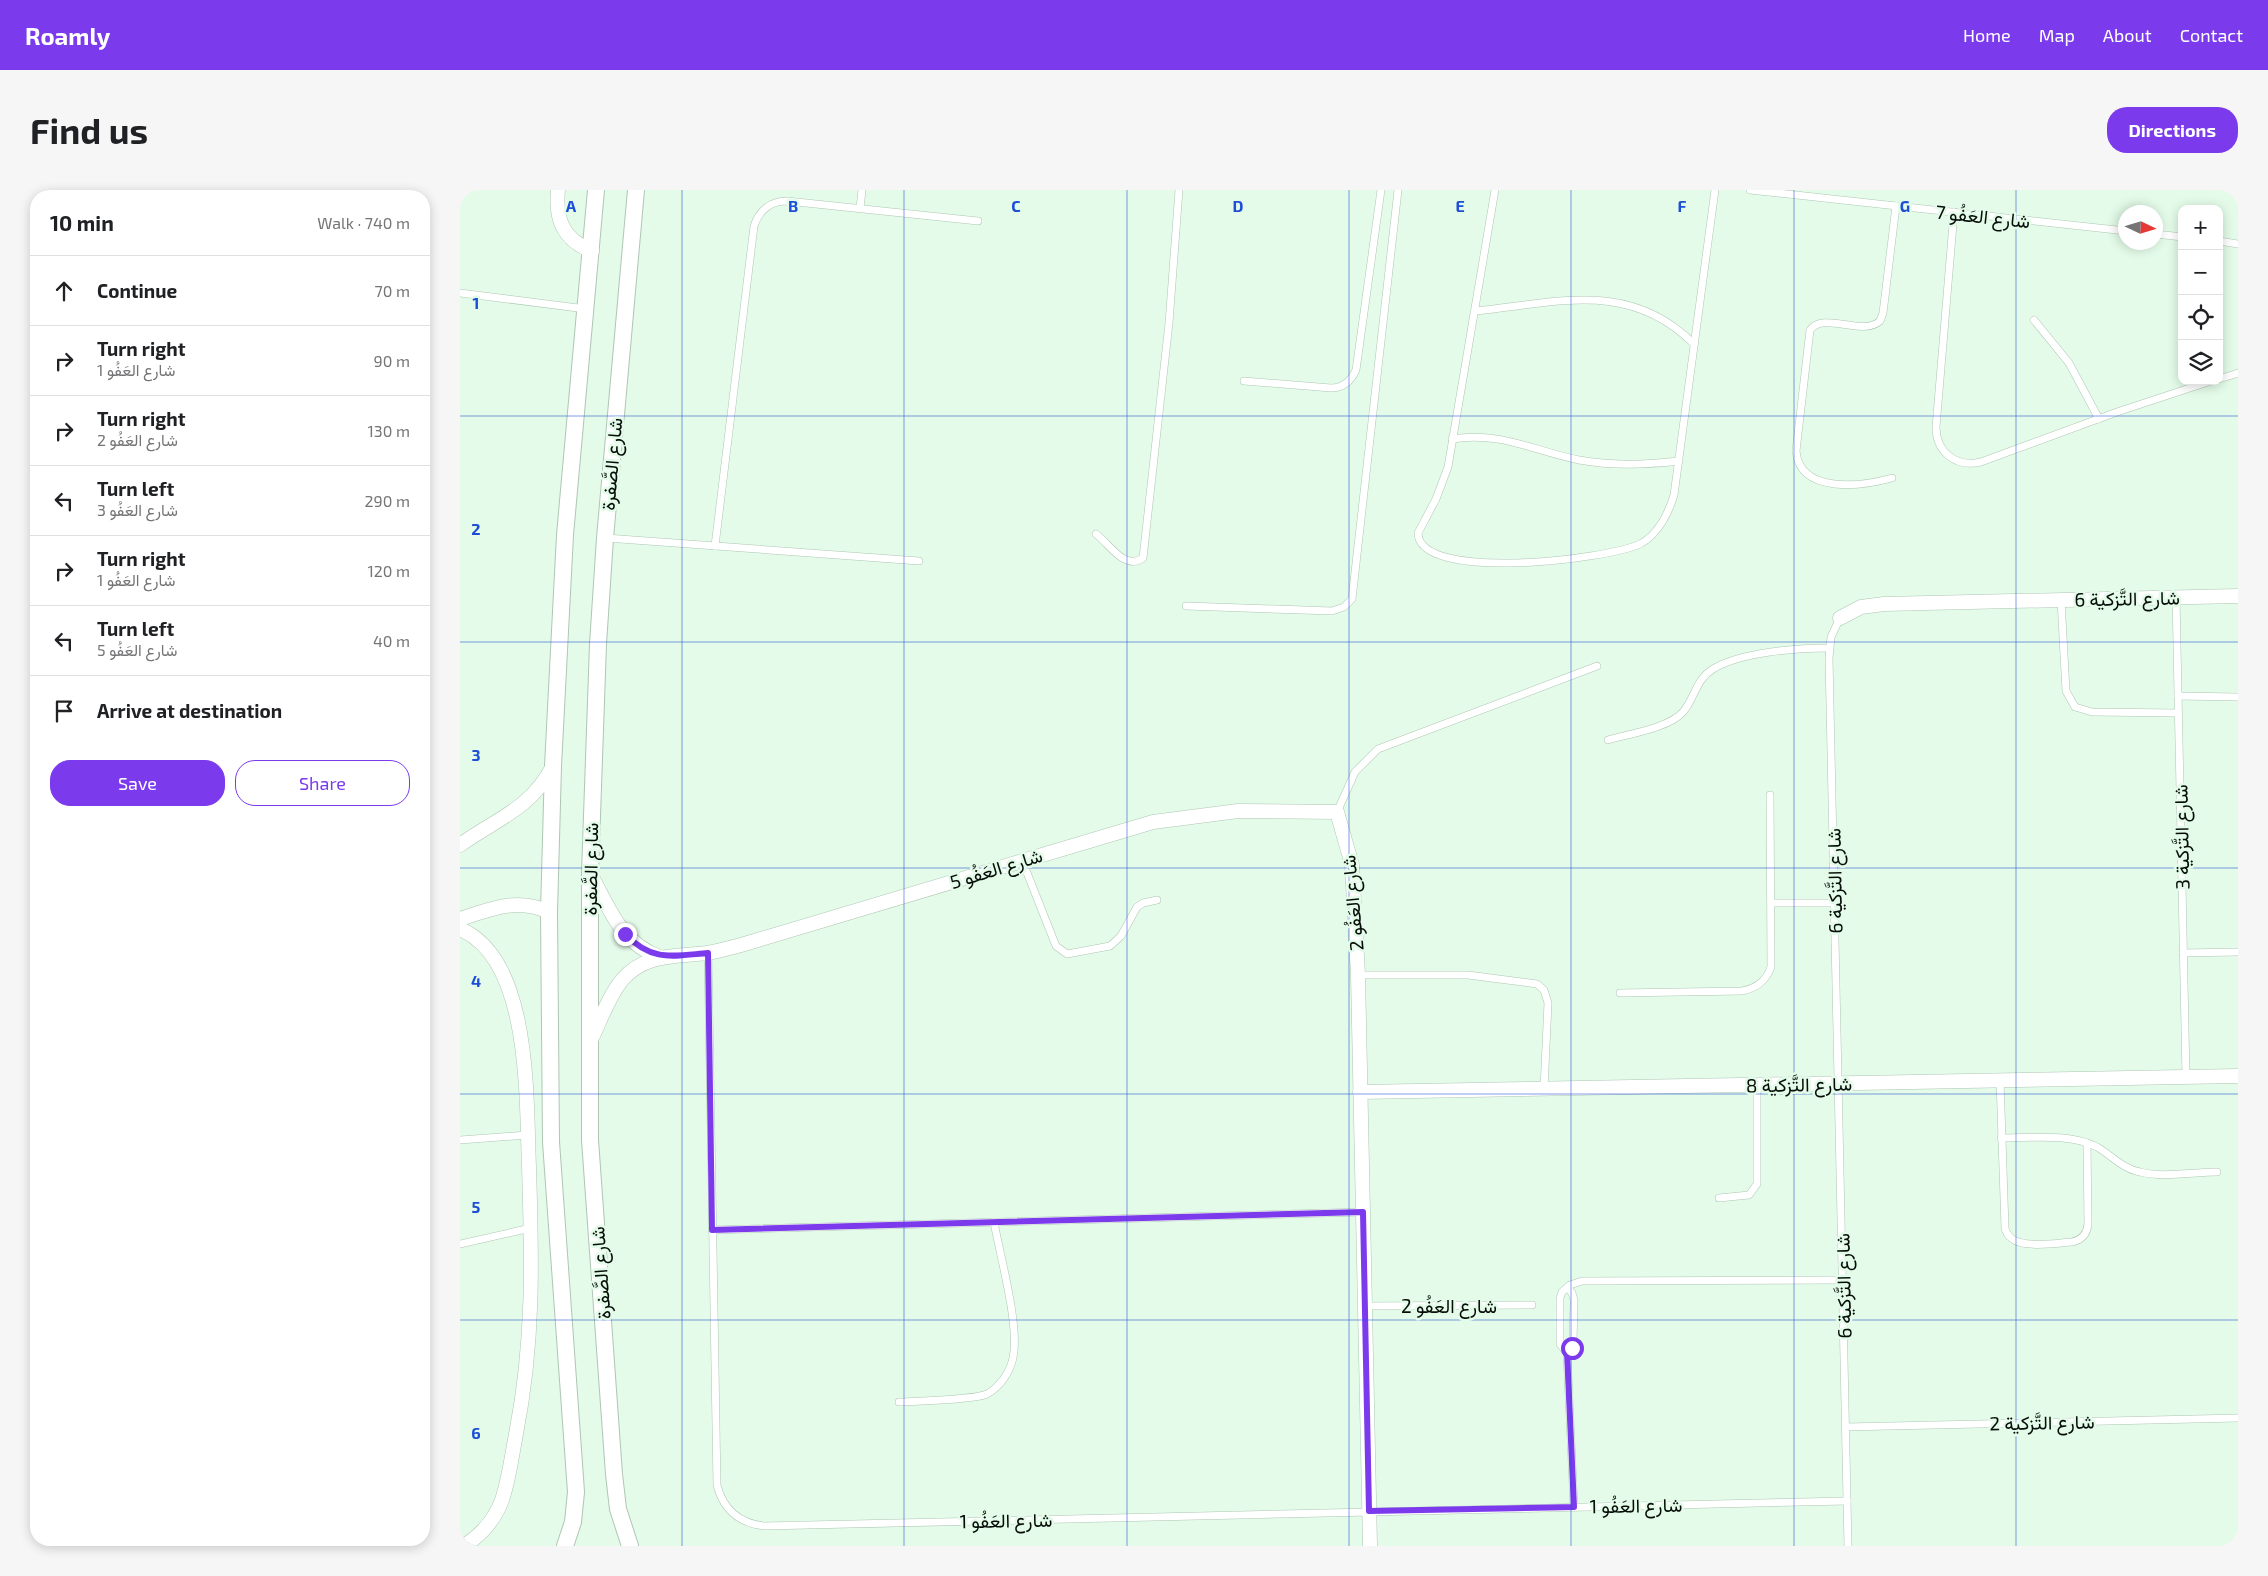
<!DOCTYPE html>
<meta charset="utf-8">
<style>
body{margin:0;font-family:"Exo 2",Vazirmatn,sans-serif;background:#f6f6f6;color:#202124}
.controls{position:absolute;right:15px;top:15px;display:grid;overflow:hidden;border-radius:10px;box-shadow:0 2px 12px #0003}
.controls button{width:45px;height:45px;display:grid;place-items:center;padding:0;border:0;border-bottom:1px solid #e0e0e0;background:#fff;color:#202124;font:25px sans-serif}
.compass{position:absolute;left:1658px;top:15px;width:45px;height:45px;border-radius:50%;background:#fff;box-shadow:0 2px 12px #0003;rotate:94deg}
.stop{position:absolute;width:15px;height:15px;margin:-11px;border:4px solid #7c3aed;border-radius:50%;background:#fff}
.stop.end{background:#7c3aed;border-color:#fff;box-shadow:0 1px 5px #0008}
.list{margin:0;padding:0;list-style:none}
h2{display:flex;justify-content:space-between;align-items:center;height:65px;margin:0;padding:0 20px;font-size:21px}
h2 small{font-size:16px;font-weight:400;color:#757577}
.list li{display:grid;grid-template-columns:32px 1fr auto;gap:15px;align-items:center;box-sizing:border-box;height:70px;padding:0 20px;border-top:1px solid #e0e0e0}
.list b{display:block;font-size:19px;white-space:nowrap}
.list p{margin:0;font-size:16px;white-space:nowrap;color:#757577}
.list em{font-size:16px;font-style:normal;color:#757577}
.actions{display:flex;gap:10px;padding:15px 20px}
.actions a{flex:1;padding:11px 0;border:1px solid #7c3aed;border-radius:20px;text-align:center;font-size:18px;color:#7c3aed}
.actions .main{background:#7c3aed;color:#fff}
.icon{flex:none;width:28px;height:28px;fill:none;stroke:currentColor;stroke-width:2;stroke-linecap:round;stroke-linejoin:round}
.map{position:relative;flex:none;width:1778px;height:1356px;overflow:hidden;border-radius:20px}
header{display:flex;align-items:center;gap:30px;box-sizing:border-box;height:70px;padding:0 25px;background:#7c3aed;color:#fff}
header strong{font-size:24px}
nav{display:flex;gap:28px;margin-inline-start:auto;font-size:18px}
.intro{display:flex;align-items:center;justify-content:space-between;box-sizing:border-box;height:120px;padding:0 30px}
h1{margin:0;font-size:35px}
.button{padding:12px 22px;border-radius:20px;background:#7c3aed;color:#fff;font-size:18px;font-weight:700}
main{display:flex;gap:30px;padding:0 30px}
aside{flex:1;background:#fff;border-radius:20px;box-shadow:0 2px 12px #0003}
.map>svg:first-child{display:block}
</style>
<header>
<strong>Roamly</strong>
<nav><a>Home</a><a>Map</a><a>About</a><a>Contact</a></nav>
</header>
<div class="intro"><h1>Find us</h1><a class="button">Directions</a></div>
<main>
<aside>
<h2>10 min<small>Walk · 740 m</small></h2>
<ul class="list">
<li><svg class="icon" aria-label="ahead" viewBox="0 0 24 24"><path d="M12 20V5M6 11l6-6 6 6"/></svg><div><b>Continue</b></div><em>70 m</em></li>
<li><svg class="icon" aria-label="right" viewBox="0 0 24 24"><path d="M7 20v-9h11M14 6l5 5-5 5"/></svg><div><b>Turn right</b><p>شارع العَفُو 1</p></div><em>90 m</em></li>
<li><svg class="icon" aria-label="right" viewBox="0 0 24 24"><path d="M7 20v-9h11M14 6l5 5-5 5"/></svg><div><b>Turn right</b><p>شارع العَفُو 2</p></div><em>130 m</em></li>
<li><svg class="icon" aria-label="left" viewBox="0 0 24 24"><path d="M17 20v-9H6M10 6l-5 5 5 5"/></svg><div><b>Turn left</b><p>شارع العَفُو 3</p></div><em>290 m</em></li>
<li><svg class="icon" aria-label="right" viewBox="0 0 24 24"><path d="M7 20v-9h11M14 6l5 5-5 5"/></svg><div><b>Turn right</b><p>شارع العَفُو 1</p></div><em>120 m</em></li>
<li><svg class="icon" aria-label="left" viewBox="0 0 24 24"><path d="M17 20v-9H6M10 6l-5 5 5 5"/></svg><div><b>Turn left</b><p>شارع العَفُو 5</p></div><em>40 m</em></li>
<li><svg class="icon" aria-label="arrive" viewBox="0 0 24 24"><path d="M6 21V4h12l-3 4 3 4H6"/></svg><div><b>Arrive at destination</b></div></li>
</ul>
<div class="actions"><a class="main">Save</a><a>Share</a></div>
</aside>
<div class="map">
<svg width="1778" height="1356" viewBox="0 0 1778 1356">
<rect width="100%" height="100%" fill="#e3fbe8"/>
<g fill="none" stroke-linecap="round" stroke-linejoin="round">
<!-- service casing -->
<g stroke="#afc6b4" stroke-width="8">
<g id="service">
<path d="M1035,0l-47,277 -12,32 -18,34c1,50 191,26 222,11 18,-9 29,-32 34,-49l41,-305"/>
<polyline points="1290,0 1666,41"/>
<polyline points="400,18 402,0"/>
<path d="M1494,22l-18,215c0,25 20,41 45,35l136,-50 94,-31"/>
<polyline points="1696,44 1722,47"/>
<polyline points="1759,51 1778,54"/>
<polyline points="0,103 126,119"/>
<path d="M1015,121c82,-8 154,-32 219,33"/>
<polyline points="1574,130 1609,173 1639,229"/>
<polyline points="1759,189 1778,183"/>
<path d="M784,191l87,7c12,0 20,-7 25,-18l25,-180"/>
<path d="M992,249c48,-8 82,12 127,21 33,6 66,5 100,1"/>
<path d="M1432,288c-29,8 -92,17 -96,-27l14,-121c14,-19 52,7 70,-9l3,-8 13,-107"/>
<path d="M636,344c13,9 28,37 47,24l26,-235 10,-133"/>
<polyline points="146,348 459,371"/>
<path d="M255,356l39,-320c5,-15 16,-25 33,-25l191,20"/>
<polyline points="1716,407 1726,887"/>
<polyline points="1601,410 1606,501 1615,517 1632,522 1718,523"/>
<polyline points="726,416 872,421 884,417 892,409 938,0"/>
<polyline points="1380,428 1371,447 1369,468 1388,1356"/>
<polyline points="1718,506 1778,507"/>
<path d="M1148,550c21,-6 61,-12 75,-28 12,-14 13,-33 30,-43 28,-17 84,-21 116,-21"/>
<polyline points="877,622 895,582 918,559 1137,476"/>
<polyline points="562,670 596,756 607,764 650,756 661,746 677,717 683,713 697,710"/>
<polyline points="1311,713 1374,713"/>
<path d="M248,763l9,532c6,24 22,38 47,41l1083,-25"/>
<polyline points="1723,763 1778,762"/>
<polyline points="898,785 1008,785 1077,794 1084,800 1088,813 1084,899"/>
<path d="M1160,803l122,-2c15,-3 24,-10 29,-24l-1,-172"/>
<path d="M1540,890l5,148c5,24 48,15 67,14 10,-2 15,-8 16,-18l-1,-81"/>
<path d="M1541,948c31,0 68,-5 96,9 14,8 26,22 43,25 22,6 54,0 77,0"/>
<polyline points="0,950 67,945"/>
<polyline points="1259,1008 1289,1005 1297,994 1297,895"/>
<polyline points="252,1040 903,1022"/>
<polyline points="0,1054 71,1038"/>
<polyline points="905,1116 1072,1115"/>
<polyline points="1107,1163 1113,1154 1114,1110 1112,1103 1108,1098"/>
<path d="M439,1212c18,-1 75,-2 88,-8 13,-7 23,-22 26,-36 7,-32 -13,-102 -19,-136"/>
<polyline points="1386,1237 1778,1228"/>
<polyline points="1114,1317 1107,1163 1100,1154 1100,1108 1102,1102 1110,1095 1122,1091 1383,1090"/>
</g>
</g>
<!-- minor casing -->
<g stroke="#afc6b4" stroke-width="15">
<g id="minor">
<path d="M98,0c-3,29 5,50 34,61"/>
<polyline points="1380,428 1401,417 1424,414 1778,406"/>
<path d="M0,655c36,-26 71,-36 93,-79"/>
<path d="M130,683c18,33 31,71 70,84"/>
<path d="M0,729c31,-10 57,-22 89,-7"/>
<path d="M0,739c72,30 66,173 69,238 3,93 5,175 -13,267 -4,21 -7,45 -14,66 -7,19 -21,35 -38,46"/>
<path d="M130,852c10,-20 18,-45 32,-62 23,-27 53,-23 85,-27 11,-2 23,-5 34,-8l412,-123 85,-11 99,1 15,53 6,110 12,571"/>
<polyline points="900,902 1778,886"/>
</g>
</g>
<!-- tertiary casing -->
<g stroke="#afc6b4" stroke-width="18">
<g id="tertiary">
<polyline points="105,1356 113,1332 116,1302 91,952 89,722 93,576 105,345 136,0"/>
<polyline points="170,1356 158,1319 154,1284 130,950 130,683 138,454 145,348 176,0"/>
</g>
</g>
<!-- service -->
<use href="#service" stroke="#fff" stroke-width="7"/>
<!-- minor -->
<use href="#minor" stroke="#fff" stroke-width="14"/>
<!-- tertiary -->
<use href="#tertiary" stroke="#fff" stroke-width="16"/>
</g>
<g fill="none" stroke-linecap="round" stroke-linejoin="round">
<!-- route -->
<path stroke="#7c3aed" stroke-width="6" d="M165,744c27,28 47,22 83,19l4,277 651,-18 6,299 205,-4 -7,-155 5,-4"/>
</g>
<!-- grid -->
<path fill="none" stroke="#1d4ed8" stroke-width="1" stroke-opacity="0.55" d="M222,0v1356M444,0v1356M667,0v1356M889,0v1356M1111,0v1356M1334,0v1356M1556,0v1356M0,226h1778M0,452h1778M0,678h1778M0,904h1778M0,1130h1778"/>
<g text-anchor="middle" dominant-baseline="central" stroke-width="5" stroke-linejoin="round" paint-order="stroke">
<!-- street labels -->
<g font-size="19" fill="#060d08" stroke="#e3fbe8">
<text transform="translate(1523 26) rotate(6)">شارع العَفُو 7</text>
<text transform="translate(151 274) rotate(-85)">شارع الصَّفرة</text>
<text transform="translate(1667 408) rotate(-1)">شارع التَّزكية 6</text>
<text transform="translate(1721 647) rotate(-91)">شارع التَّزكية 3</text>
<text transform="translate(536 678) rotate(-17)">شارع العَفُو 5</text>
<text transform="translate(130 679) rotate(-89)">شارع الصَّفرة</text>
<text transform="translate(1374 691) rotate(-91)">شارع التَّزكية 6</text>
<text transform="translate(892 713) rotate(-95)">شارع العَفُو 2</text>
<text transform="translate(1339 894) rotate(-1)">شارع التَّزكية 8</text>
<text transform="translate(140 1083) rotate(-94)">شارع الصَّفرة</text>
<text transform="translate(1383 1096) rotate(-91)">شارع التَّزكية 6</text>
<text x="989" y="1115">شارع العَفُو 2</text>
<text transform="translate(1582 1232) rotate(-1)">شارع التَّزكية 2</text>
<text transform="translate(1176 1315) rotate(-1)">شارع العَفُو 1</text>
<text transform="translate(546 1330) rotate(-1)">شارع العَفُو 1</text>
</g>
</g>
<g font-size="16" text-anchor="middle" font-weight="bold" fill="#1d4ed8" stroke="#e3fbe8" stroke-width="5" stroke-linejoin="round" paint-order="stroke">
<text x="111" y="22">A</text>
<text x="333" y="22">B</text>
<text x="556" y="22">C</text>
<text x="778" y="22">D</text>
<text x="1000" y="22">E</text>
<text x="1222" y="22">F</text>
<text x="1445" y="22">G</text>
<text x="16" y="119">1</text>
<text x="16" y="345">2</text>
<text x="16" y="571">3</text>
<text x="16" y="797">4</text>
<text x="16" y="1023">5</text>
<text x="16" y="1249">6</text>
</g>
</svg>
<div class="controls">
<button>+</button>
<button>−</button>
<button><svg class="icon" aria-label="locate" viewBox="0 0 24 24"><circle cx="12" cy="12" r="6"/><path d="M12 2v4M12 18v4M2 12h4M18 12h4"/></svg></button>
<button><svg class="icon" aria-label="layers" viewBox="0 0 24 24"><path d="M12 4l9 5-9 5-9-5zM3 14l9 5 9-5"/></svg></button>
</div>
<svg class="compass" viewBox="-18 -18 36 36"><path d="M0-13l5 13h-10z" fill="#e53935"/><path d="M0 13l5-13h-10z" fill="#757577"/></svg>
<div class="stop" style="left:1112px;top:1158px"></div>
<div class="stop end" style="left:165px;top:744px"></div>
</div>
</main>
